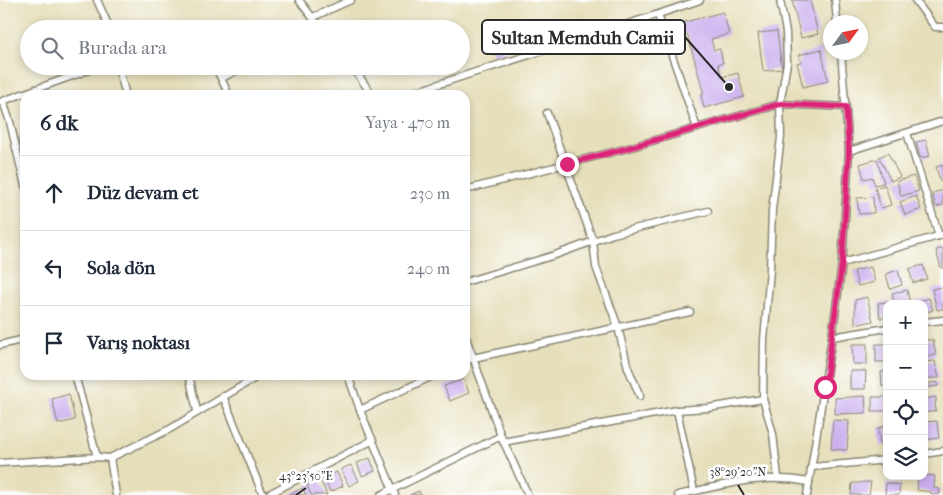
<!DOCTYPE html>
<html lang="tr">
<meta charset="utf-8">
<style>
body{margin:0;font-family:"IM FELL French Canon",serif;background:#f6f6f7;color:#1f2937}
.controls{position:absolute;right:15px;bottom:15px;display:grid;overflow:hidden;border-radius:10px;box-shadow:0 2px 8px #0003}
.controls button{width:45px;height:45px;display:grid;place-items:center;padding:0;border:0;border-bottom:1px solid #e0e1e3;background:#fff;color:#1f2937;font:25px sans-serif}
.compass{position:absolute;left:823px;top:15px;width:45px;height:45px;border-radius:50%;background:#fff;box-shadow:0 2px 8px #0003;rotate:57deg}
.stop{position:absolute;width:15px;height:15px;margin:-11px;border:4px solid #db2777;border-radius:50%;background:#fff}
.stop.end{background:#db2777;border-color:#fff;box-shadow:0 1px 5px #0008}
.list{margin:0;padding:0;list-style:none}
h2{display:flex;justify-content:space-between;align-items:center;height:65px;margin:0;padding:0 20px;font-size:21px}
h2 small{font-size:16px;font-weight:400;color:#747a83}
.list li{display:grid;grid-template-columns:32px 1fr auto;gap:15px;align-items:center;box-sizing:border-box;height:75px;padding:0 20px;border-top:1px solid #e0e1e3}
.list b{display:block;font-size:19px;white-space:nowrap}
.list em{font-size:16px;font-style:normal;color:#747a83}
.icon{flex:none;width:28px;height:28px;fill:none;stroke:currentColor;stroke-width:2;stroke-linecap:round;stroke-linejoin:round}
.map{position:relative;flex:none;width:943px;height:495px;overflow:hidden}
.search{position:absolute;background:#fff;box-shadow:0 2px 8px #0003;left:20px;top:20px;width:450px;height:55px;display:flex;align-items:center;gap:12px;box-sizing:border-box;padding:0 18px;border-radius:28px;color:#747a83;font-size:19px}
.panel{position:absolute;background:#fff;box-shadow:0 2px 8px #0003;left:20px;top:90px;width:450px;height:290px;border-radius:15px}
.map>svg:first-child{display:block}
</style>
<div class="map">
<svg width="943" height="495" viewBox="0 0 943 495">
<rect width="100%" height="100%" fill="#fff"/>
<filter id="ink" filterUnits="userSpaceOnUse"><feTurbulence type="fractalNoise" baseFrequency=".02" numOctaves="2"/><feDisplacementMap in="SourceGraphic" scale="10" xChannelSelector="R" yChannelSelector="G"/><feConvolveMatrix kernelMatrix="1 2 1 2 8 2 1 2 1" color-interpolation-filters="sRGB"/></filter>
<filter id="wash" filterUnits="userSpaceOnUse"><feTurbulence type="fractalNoise" baseFrequency=".0096" numOctaves="4" result="noise"/><feDisplacementMap in="SourceGraphic" scale="20" xChannelSelector="R" yChannelSelector="G"/><feGaussianBlur stdDeviation="1.12" result="paint"/><feColorMatrix in="noise" values="0 0 0 0 0 0 0 0 0 0 0 0 0 0 0 0 0 1.4 0 .05"/><feComposite in="paint" operator="in"/></filter>
<g filter="url(#wash)">
<rect width="100%" height="100%" fill="#e6dfbb"/>
<g id="blocks">
<!-- building -->
<g fill="#caaeee">
<polygon points="792,0 810,0 818,34 801,38"/>
<polygon points="723,12 729,34 711,39 714,50 720,49 723,63 718,64 722,77 738,73 744,97 704,108 701,95 704,94 687,33 684,34 681,23"/>
<polygon points="777,31 782,69 763,71 758,33"/>
<polygon points="498,36 505,51 494,56 487,41"/>
<polygon points="821,49 828,81 803,87 797,63 801,62 799,55"/>
<polygon points="926,140 930,156 920,158 916,142"/>
<polygon points="888,153 900,177 891,181 879,157"/>
<polygon points="877,159 884,183 875,185 872,177 864,179 860,164"/>
<polygon points="943,165 943,181 940,181 936,167"/>
<polygon points="914,176 919,191 901,196 897,181"/>
<polygon points="885,185 891,205 881,208 875,188"/>
<polygon points="943,190 943,205 936,207 932,193"/>
<polygon points="916,196 921,209 905,215 900,202"/>
<polygon points="873,197 874,213 859,214 857,198"/>
<polygon points="943,248 943,268 941,268 936,250"/>
<polygon points="923,265 927,279 913,283 909,269"/>
<polygon points="871,267 875,282 858,286 854,271"/>
<polygon points="898,270 902,285 890,289 886,274"/>
<polygon points="943,287 943,309 937,310 932,289"/>
<polygon points="907,290 910,304 894,304 892,293"/>
<polygon points="867,297 873,321 855,325 855,300"/>
<polygon points="929,298 933,310 924,313 924,304 918,304 917,302"/>
<polygon points="889,302 889,304 887,304 887,317 880,318 878,303"/>
<polygon points="926,338 927,340 933,340 936,355 924,357 924,339"/>
<polygon points="852,344 867,344 867,364 853,364"/>
<rect x="876" y="344" width="11" height="18"/>
<polygon points="935,361 939,378 924,378 924,362"/>
<polygon points="850,371 866,371 865,389 850,389"/>
<polygon points="887,371 887,386 882,386 881,372"/>
<polygon points="464,379 469,393 450,401 444,386"/>
<polygon points="937,382 938,386 924,388 924,384"/>
<polygon points="69,394 75,420 58,424 52,399"/>
<polygon points="865,396 866,413 835,414 835,398"/>
<rect x="872" y="397" width="15" height="14"/>
<polygon points="936,397 936,402 935,402 936,411 924,413 924,399"/>
<polygon points="833,420 849,421 847,450 831,449"/>
<polygon points="937,421 939,438 924,440 924,422"/>
<polygon points="887,426 887,445 880,446 878,428"/>
<polygon points="370,458 375,471 362,476 357,463"/>
<polygon points="351,465 359,481 349,486 341,469"/>
<polygon points="337,472 343,486 330,492 324,478"/>
<polygon points="924,475 935,476 934,488 940,489 939,495 931,494 931,492 917,490 918,476"/>
<polygon points="320,479 327,495 311,495 307,485"/>
<polygon points="862,482 871,482 869,495 851,495 852,483 861,483"/>
<polygon points="886,483 900,485 899,495 885,495"/>
<polygon points="303,488 306,495 288,495"/>
<polygon points="419,491 421,495 410,495"/>
</g>
</g>
</g>
<g filter="url(#ink)">
<use href="#blocks" fill-opacity="0" stroke="#888573" stroke-width="1"/>
<g fill="none" stroke-linecap="round" stroke-linejoin="round">
<!-- minor casing -->
<g stroke="#888573" stroke-width="9">
<g id="minor">
<polyline points="97,0 110,29"/>
<polyline points="299,0 321,29"/>
<polyline points="835,0 837,22"/>
<polyline points="915,0 935,27 943,27"/>
<polyline points="658,15 697,128"/>
<polyline points="313,17 351,0"/>
<polyline points="122,66 120,74 126,95"/>
<polyline points="215,66 229,95"/>
<polyline points="352,66 372,95"/>
<polyline points="222,78 245,66"/>
<path d="M407,95c97,-34 196,-61 293,-95"/>
<polyline points="3,101 10,122 25,186"/>
<polyline points="0,102 100,66"/>
<polyline points="547,113 593,241 596,267 618,327 628,368 640,396"/>
<polyline points="907,133 939,236"/>
<polyline points="849,151 943,121"/>
<polyline points="465,190 628,148 780,104 846,107"/>
<polyline points="842,263 942,235"/>
<polyline points="465,282 555,255 613,234 708,211"/>
<polyline points="924,322 943,320"/>
<polyline points="465,335 501,436 528,495"/>
<polyline points="832,337 887,328"/>
<polyline points="0,345 25,339"/>
<polyline points="465,361 473,358 690,312"/>
<polyline points="75,375 97,457"/>
<polyline points="189,375 197,411"/>
<polyline points="348,375 360,410 395,495"/>
<polyline points="223,396 263,495"/>
<polyline points="360,410 435,375"/>
<polyline points="677,410 694,491"/>
<polyline points="503,442 677,410 708,408 763,399"/>
<polyline points="924,454 943,451"/>
<polyline points="110,458 116,495"/>
<polyline points="0,463 97,457 110,458 170,429 260,375"/>
<polyline points="812,467 887,460"/>
<polyline points="778,478 773,434 763,399 764,340 770,270 772,210 781,137 780,104 787,63 786,32 780,0"/>
<polyline points="267,495 373,440"/>
<polyline points="381,495 501,436"/>
<path d="M678,495c47,-10 83,-22 131,-13"/>
<polyline points="807,495 832,337 842,263 849,151 841,52"/>
</g>
</g>
<!-- minor -->
<use href="#minor" stroke="#fff" stroke-width="6"/>
</g>
</g>
<g fill="none" stroke-linecap="round" stroke-linejoin="round" filter="url(#ink)">
<!-- route -->
<polyline stroke="#db2777" stroke-width="6" points="567,164 628,148 780,104 846,107 849,151 842,263 825,387"/>
</g>
<!-- ticks -->
<path fill="none" stroke="#2b2b2b" stroke-width="2" d="M738,485l6,10M296,495l10,-7"/>
<g font-size="12" text-anchor="middle" fill="#2b2b2b" stroke="#fff" stroke-width="5" stroke-linejoin="round" paint-order="stroke">
<text x="738" y="476">38°29'20"N</text>
<text x="306" y="480">43°23'50"E</text>
</g>
<!-- callouts -->
<path fill="none" stroke="#2b2b2b" stroke-width="2" d="M729 87L685 37"/>
<circle fill="#2b2b2b" stroke="#fff" stroke-width="2" cx="729" cy="87" r="5"/>
<rect fill="#fff" stroke="#2b2b2b" stroke-width="2" x="482" y="20" width="203" height="34" rx="5"/>
<g font-size="19" text-anchor="middle" font-weight="bold" fill="#2b2b2b">
<text x="583" y="44">Sultan Memduh Camii</text>
</g>
</svg>
<div class="controls">
<button>+</button>
<button>−</button>
<button><svg class="icon" aria-label="locate" viewBox="0 0 24 24"><circle cx="12" cy="12" r="6"/><path d="M12 2v4M12 18v4M2 12h4M18 12h4"/></svg></button>
<button><svg class="icon" aria-label="layers" viewBox="0 0 24 24"><path d="M12 4l9 5-9 5-9-5zM3 14l9 5 9-5"/></svg></button>
</div>
<svg class="compass" viewBox="-18 -18 36 36"><path d="M0-13l5 13h-10z" fill="#e53935"/><path d="M0 13l5-13h-10z" fill="#747a83"/></svg>
<div class="stop" style="left:825px;top:387px"></div>
<div class="stop end" style="left:567px;top:164px"></div>
<div class="search"><svg class="icon" aria-label="search" viewBox="0 0 24 24"><circle cx="10" cy="10" r="6"/><path d="M15 15l6 6"/></svg>Burada ara</div>
<section class="panel">
<h2>6 dk<small>Yaya · 470 m</small></h2>
<ul class="list">
<li><svg class="icon" aria-label="ahead" viewBox="0 0 24 24"><path d="M12 20V5M6 11l6-6 6 6"/></svg><div><b>Düz devam et</b></div><em>230 m</em></li>
<li><svg class="icon" aria-label="left" viewBox="0 0 24 24"><path d="M17 20v-9H6M10 6l-5 5 5 5"/></svg><div><b>Sola dön</b></div><em>240 m</em></li>
<li><svg class="icon" aria-label="arrive" viewBox="0 0 24 24"><path d="M6 21V4h12l-3 4 3 4H6"/></svg><div><b>Varış noktası</b></div></li>
</ul>
</section>
</div>
